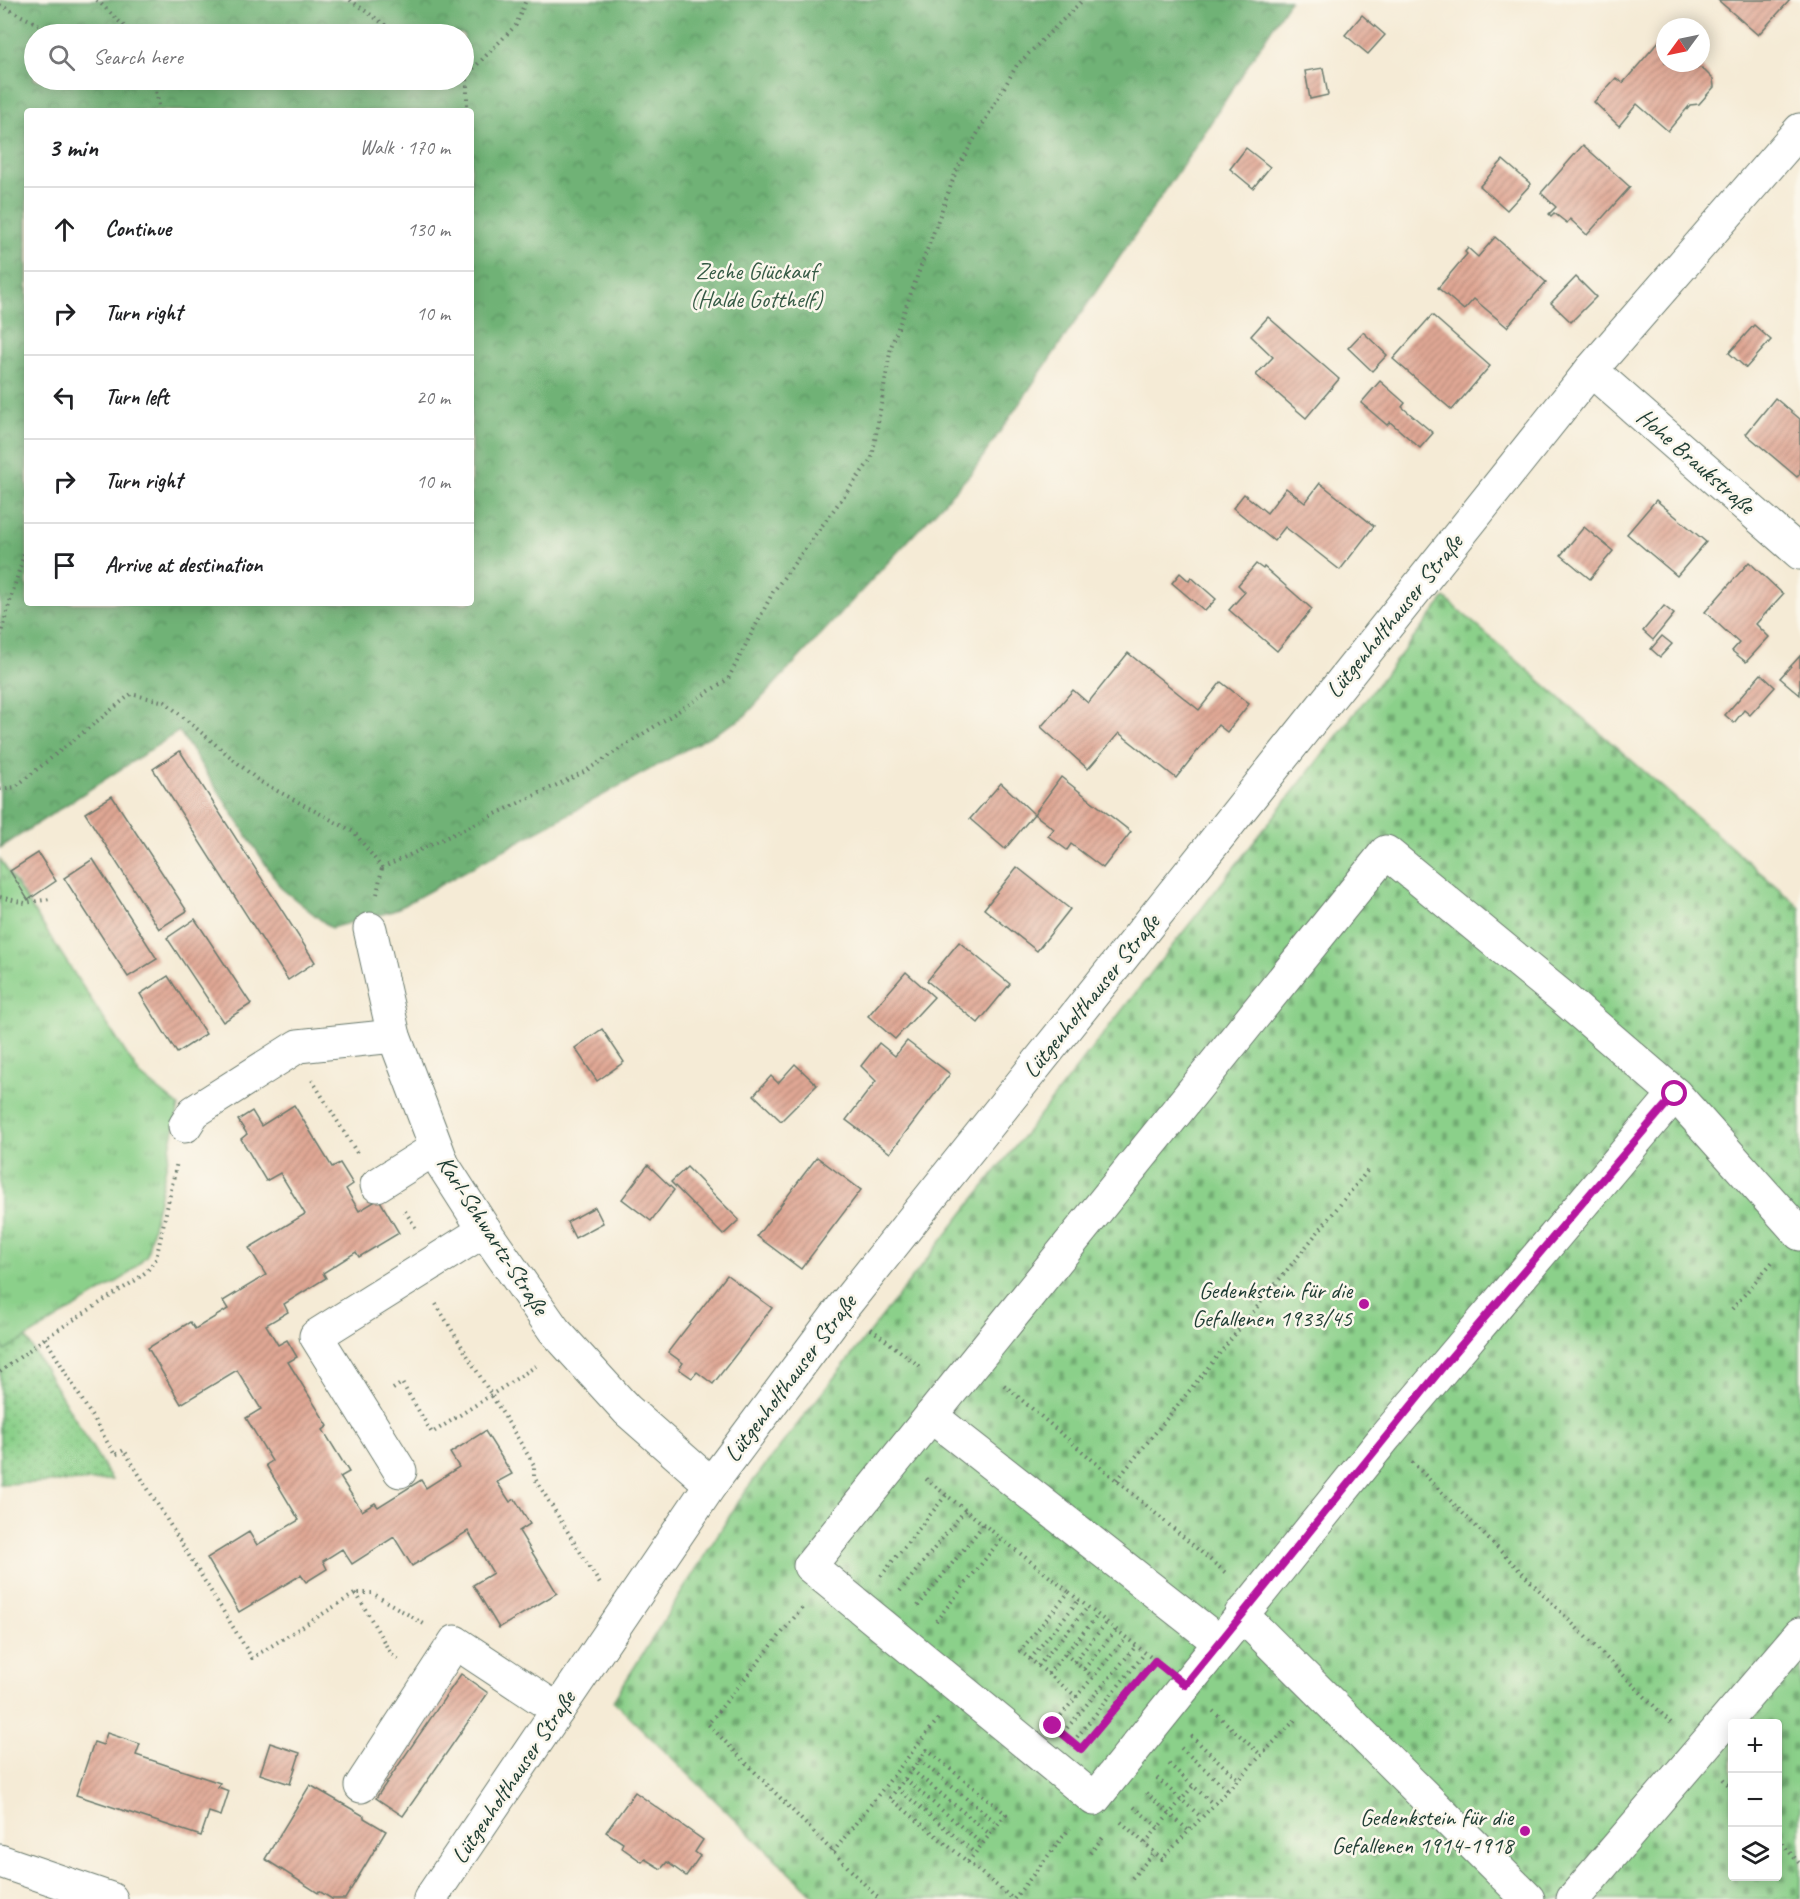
<!DOCTYPE html>
<meta charset="utf-8">
<style>
body{margin:0;font-family:Caveat,sans-serif;background:#f6f6f6;color:#202124}
.controls{position:absolute;right:18px;bottom:18px;display:grid;overflow:hidden;border-radius:6px;box-shadow:0 3px 15px #0003}
.controls button{width:54px;height:54px;display:grid;place-items:center;padding:0;border:0;border-bottom:2px solid #e0e0e0;background:#fff;color:#202124;font:30px sans-serif}
.compass{position:absolute;left:1656px;top:18px;width:54px;height:54px;border-radius:50%;background:#fff;box-shadow:0 3px 15px #0003;rotate:237deg}
.stop{position:absolute;width:18px;height:18px;margin:-14px;border:4px solid #b5179e;border-radius:50%;background:#fff}
.stop.end{background:#b5179e;border-color:#fff;box-shadow:0 2px 6px #0008}
.list{margin:0;padding:0;list-style:none}
h2{display:flex;justify-content:space-between;align-items:center;height:78px;margin:0;padding:0 24px;font-size:26px}
h2 small{font-size:20px;font-weight:400;color:#757577}
.list li{display:grid;grid-template-columns:39px 1fr auto;gap:18px;align-items:center;box-sizing:border-box;height:84px;padding:0 24px;border-top:2px solid #e0e0e0}
.list b{display:block;font-size:22px;white-space:nowrap}
.list em{font-size:20px;font-style:normal;color:#757577}
.icon{flex:none;width:33px;height:33px;fill:none;stroke:currentColor;stroke-width:2;stroke-linecap:round;stroke-linejoin:round}
.map{position:relative;flex:none;width:1800px;height:1899px;overflow:hidden}
.search{position:absolute;background:#fff;box-shadow:0 3px 15px #0003;left:24px;top:24px;width:450px;height:66px;display:flex;align-items:center;gap:15px;box-sizing:border-box;padding:0 21px;border-radius:33px;color:#757577;font-size:22px}
.panel{position:absolute;background:#fff;box-shadow:0 3px 15px #0003;left:24px;top:108px;width:450px;height:498px;border-radius:6px}
.map>svg:first-child{display:block}
</style>
<div class="map">
<svg width="1800" height="1899" viewBox="0 0 1800 1899">
<defs>
<pattern id="grass-tufts" width="24" height="20" patternUnits="userSpaceOnUse" patternTransform="scale(1.5)"><rect width="24" height="20" fill="#8bd08a"/><path d="M3 7l-1-3M5 7V3M7 7l1-3M15 17l-1-3M17 17v-4M19 17l1-3" fill="none" stroke="#71aa72"/></pattern>
<pattern id="forest-crowns" width="20" height="18" patternUnits="userSpaceOnUse" patternTransform="scale(1.5)"><rect width="20" height="18" fill="#70b276"/><path d="M2 6a3 3 0 1 1 6 0M12 15a3 3 0 1 1 6 0" fill="none" stroke="#5b9262"/></pattern>
<pattern id="cemetery-stones" width="16" height="16" patternUnits="userSpaceOnUse" patternTransform="scale(1.5)"><rect width="16" height="16" fill="#8bd08a"/><path d="M2 7V4a2 2 0 0 1 4 0v3zM10 15v-3a2 2 0 0 1 4 0v3z" fill="#71aa72"/></pattern>
<pattern id="park-dots" width="8" height="8" patternUnits="userSpaceOnUse" patternTransform="scale(1.5)"><rect width="8" height="8" fill="#8bd08a"/><path d="M2 2h.1M6 6h.1" fill="none" stroke="#71aa72" stroke-width="1.8" stroke-linecap="round"/></pattern>
<pattern id="building-hatch" width="6" height="6" patternUnits="userSpaceOnUse" patternTransform="scale(1.5)"><rect width="6" height="6" fill="#e0a794"/><path d="M-1 1l2-2M0 6l6-6M5 7l2-2" fill="none" stroke="#b5897a"/></pattern>
</defs>
<rect width="100%" height="100%" fill="#fbf7ec"/>
<filter id="ink" filterUnits="userSpaceOnUse"><feTurbulence type="fractalNoise" baseFrequency=".0167" numOctaves="2"/><feDisplacementMap in="SourceGraphic" scale="12" xChannelSelector="R" yChannelSelector="G"/><feConvolveMatrix kernelMatrix="1 2 1 2 8 2 1 2 1" color-interpolation-filters="sRGB"/></filter>
<filter id="wash" filterUnits="userSpaceOnUse"><feTurbulence type="fractalNoise" baseFrequency=".008" numOctaves="4" result="noise"/><feDisplacementMap in="SourceGraphic" scale="24" xChannelSelector="R" yChannelSelector="G"/><feGaussianBlur stdDeviation="1.35" result="paint"/><feColorMatrix in="noise" values="0 0 0 0 0 0 0 0 0 0 0 0 0 0 0 0 0 1.4 0 .05"/><feComposite in="paint" operator="in"/></filter>
<g filter="url(#wash)">
<rect width="100%" height="100%" fill="#f5ebd6"/>
<!-- grass -->
<polygon fill="url(#grass-tufts)" stroke="#55865f" stroke-width="1.5" points="0,859 140,1075 179,1106 147,1255 125,1277 5,1351 0,1342"/>
<!-- forest -->
<path fill="url(#forest-crowns)" stroke="#487855" stroke-width="1.5" fill-rule="evenodd" d="M0,0h1290l-97,150 -220,321 -230,247 -350,193 -62,17 -50,-40 -102,-157 -179,117zM34,34h430v46h-430zM27,111h444v492h-444z"/>
<!-- cemetery -->
<path fill="url(#cemetery-stones)" stroke="#55865f" stroke-width="1.5" fill-rule="evenodd" d="M1445,598l355,309v992h-983l-204,-198 133,-211zM1732,1724h46v152h-46z"/>
<!-- park -->
<polygon fill="url(#park-dots)" stroke="#55865f" stroke-width="1.5" points="26,1338 112,1480 0,1484 0,1342 5,1351"/>
<g id="blocks">
<!-- building -->
<g fill="url(#building-hatch)">
<polygon points="1718,0 1790,0 1758,35"/>
<polygon points="1362,15 1385,35 1368,54 1345,35"/>
<polygon points="1660,40 1665,40 1665,63 1686,63 1693,69 1702,68 1713,79 1714,87 1699,104 1690,105 1668,131 1637,104 1619,126 1594,102 1616,78 1623,83"/>
<polygon points="1323,68 1328,95 1310,99 1305,71"/>
<polygon points="1583,145 1630,187 1587,235 1570,219 1567,223 1554,213 1551,216 1549,214 1556,207 1541,193"/>
<polygon points="1246,148 1270,167 1253,188 1230,169"/>
<polygon points="1503,160 1531,184 1507,210 1480,186"/>
<polygon points="1495,237 1546,282 1507,327 1474,299 1464,310 1438,288 1467,254 1465,252 1468,248 1478,257"/>
<polygon points="1576,277 1596,297 1571,322 1551,303"/>
<polygon points="1432,315 1490,366 1452,410 1393,359"/>
<polygon points="1268,317 1339,379 1306,418 1256,375 1273,357 1251,336"/>
<polygon points="1754,325 1771,340 1746,368 1729,353"/>
<polygon points="1363,332 1387,355 1372,371 1348,348"/>
<polygon points="1380,381 1405,403 1402,407 1433,433 1420,448 1390,422 1387,425 1361,403"/>
<polygon points="1775,398 1800,419 1800,474 1797,477 1746,434"/>
<polygon points="1320,483 1374,526 1340,570 1285,527 1274,541 1233,508 1244,494 1267,513 1286,488 1305,503"/>
<polygon points="1656,500 1706,542 1677,576 1627,534"/>
<polygon points="1584,527 1613,551 1590,579 1561,555"/>
<polygon points="1749,562 1783,594 1756,624 1769,637 1746,662 1732,651 1739,643 1705,612"/>
<polygon points="1256,564 1263,569 1264,567 1312,609 1277,651 1229,610 1245,592 1238,585"/>
<polygon points="1180,573 1189,581 1191,577 1216,599 1205,611 1172,583"/>
<polygon points="1664,606 1674,614 1653,640 1643,631"/>
<polygon points="1662,636 1672,644 1660,657 1651,649"/>
<polygon points="1128,653 1199,710 1221,682 1249,704 1227,732 1218,725 1176,778 1119,733 1088,769 1041,727 1073,690 1088,703"/>
<polygon points="1800,656 1800,695 1780,678"/>
<polygon points="1761,674 1775,687 1750,715 1744,710 1734,723 1725,715"/>
<polygon points="180,751 315,962 288,980 153,769"/>
<polygon points="1061,777 1131,832 1103,868 1071,844 1067,850 1048,836 1054,829 1034,814"/>
<polygon points="1001,783 1034,814 1005,849 970,819"/>
<polygon points="112,796 187,911 159,929 85,813"/>
<polygon points="38,853 56,881 28,900 10,871"/>
<polygon points="93,859 157,959 128,977 64,878"/>
<polygon points="1017,867 1070,909 1037,951 984,909"/>
<polygon points="195,919 251,1004 223,1022 167,938"/>
<polygon points="959,942 1010,984 978,1023 927,981"/>
<polygon points="906,972 934,997 895,1039 868,1016"/>
<polygon points="168,976 206,1034 177,1053 140,994"/>
<polygon points="602,1029 624,1062 597,1081 575,1048"/>
<polygon points="907,1041 950,1074 890,1153 846,1120 876,1081 861,1066 879,1043 895,1056"/>
<polygon points="795,1064 817,1085 781,1121 754,1095 771,1076 778,1083"/>
<polygon points="294,1105 332,1167 340,1163 353,1184 346,1189 359,1211 379,1199 399,1233 359,1257 356,1252 323,1273 326,1278 284,1304 288,1312 266,1325 278,1345 287,1340 297,1357 288,1362 328,1426 323,1430 349,1472 340,1477 362,1511 375,1503 378,1507 421,1480 426,1488 459,1467 450,1453 485,1431 512,1474 497,1482 510,1502 515,1499 530,1524 519,1531 557,1593 499,1628 473,1585 493,1573 468,1531 412,1566 394,1537 352,1564 342,1549 323,1561 327,1569 306,1582 301,1575 239,1612 207,1558 249,1532 257,1545 299,1520 266,1465 272,1461 246,1418 261,1409 237,1370 181,1404 148,1348 190,1322 195,1329 228,1309 223,1301 266,1275 249,1248 305,1214 280,1173 266,1181 241,1139 247,1134 238,1120 252,1111 261,1126"/>
<polygon points="817,1157 861,1190 801,1269 757,1236"/>
<polygon points="648,1165 674,1190 651,1221 622,1199"/>
<polygon points="687,1167 739,1220 723,1235 671,1182"/>
<polygon points="595,1207 603,1223 575,1238 567,1222"/>
<polygon points="727,1275 772,1308 713,1384 697,1372 692,1378 679,1369 683,1363 668,1352"/>
<polygon points="461,1674 488,1693 403,1816 376,1798"/>
<polygon points="107,1733 140,1744 136,1755 220,1783 218,1787 229,1791 221,1816 209,1812 201,1836 76,1795 94,1742 103,1745"/>
<polygon points="270,1743 300,1753 290,1784 260,1774"/>
<polygon points="310,1785 364,1816 364,1818 386,1831 345,1899 332,1899 319,1891 318,1893 265,1859"/>
<polygon points="635,1792 703,1840 695,1852 700,1856 686,1876 667,1862 661,1869 645,1859 642,1862 621,1847 623,1843 606,1832"/>
</g>
</g>
</g>
<g filter="url(#ink)">
<use href="#blocks" fill-opacity="0" stroke="#6a7a6d" stroke-width="1.5"/>
<g fill="none" stroke-linecap="round" stroke-linejoin="round">
<!-- minor casing -->
<g stroke="#6a7a6d" stroke-width="35">
<g id="minor">
<polyline points="1591,370 1800,553"/>
<polygon points="1386,852 1561,996 1675,1094 1386,1436 1094,1799 810,1566"/>
<polyline points="370,929 394,1036 443,1165 489,1237 554,1330 627,1410 711,1484"/>
<polyline points="1675,1094 1800,1234"/>
<polyline points="185,1126 194,1112 298,1046 394,1036"/>
<polyline points="377,1185 436,1148"/>
<polyline points="931,1416 1219,1642"/>
<polyline points="400,1471 316,1336 485,1230"/>
<polyline points="1241,1614 1528,1899"/>
<polyline points="361,1786 455,1642 558,1710"/>
<polyline points="0,1861 111,1899"/>
<polyline points="430,1899 711,1484 843,1307 1591,370 1800,130"/>
<polyline points="1573,1899 1800,1634"/>
</g>
</g>
<!-- path -->
<g stroke="#6a7a6d" stroke-width="4" stroke-dasharray="1.5 4.5" stroke-linecap="butt">
<polyline points="97,0 132,34"/>
<polyline points="350,0 398,34"/>
<polyline points="0,5 57,34"/>
<polyline points="464,74 467,75 516,25 526,0"/>
<polyline points="144,80 156,86"/>
<polyline points="154,80 160,111"/>
<polyline points="467,111 467,75"/>
<polyline points="0,636 27,543"/>
<polyline points="0,789 15,787 131,694 165,702 259,781 354,832 382,868"/>
<polyline points="382,868 584,772 728,679 773,592 872,458 891,347 957,169 1017,65 1083,0"/>
<polyline points="377,894 382,868"/>
<polyline points="0,897 25,903 50,899"/>
<polyline points="312,1080 357,1153"/>
<polyline points="405,1211 417,1230"/>
<polyline points="436,1304 534,1465 534,1477 600,1584"/>
<polyline points="1732,1309 1774,1260"/>
<polyline points="871,1329 922,1368"/>
<polyline points="45,1338 115,1455 124,1450 252,1658 356,1593 372,1593 424,1624"/>
<polyline points="0,1372 45,1338 136,1280 147,1271 156,1259 177,1162"/>
<polyline points="1004,1385 1227,1574"/>
<polyline points="393,1389 402,1383 432,1433 536,1366"/>
<polyline points="1412,1462 1673,1725"/>
<polyline points="926,1479 1069,1592"/>
<polyline points="1117,1480 1368,1170"/>
<polyline points="881,1576 946,1495"/>
<polyline points="900,1591 965,1510"/>
<polyline points="356,1593 391,1654 399,1660"/>
<polyline points="918,1606 984,1524"/>
<polyline points="802,1608 708,1724 879,1899"/>
<polyline points="936,1621 1002,1538"/>
<polyline points="1065,1654 1093,1677"/>
<polyline points="1030,1659 1079,1600"/>
<polyline points="1074,1662 1107,1622"/>
<polyline points="1038,1666 1088,1607"/>
<polyline points="1084,1669 1116,1630"/>
<polyline points="1048,1674 1098,1615"/>
<polyline points="1077,1697 1020,1651 1069,1592 1158,1663"/>
<polyline points="1213,1711 1261,1755"/>
<polyline points="1057,1720 1126,1638"/>
<polyline points="1067,1728 1136,1646"/>
<polyline points="1191,1736 1238,1779"/>
<polyline points="1077,1737 1145,1653"/>
<polyline points="1084,1746 1110,1715"/>
<polyline points="1181,1748 1227,1789"/>
<polyline points="919,1760 998,1824"/>
<polyline points="1169,1764 1213,1804"/>
<polyline points="912,1770 990,1834"/>
<polyline points="1157,1778 1201,1817"/>
<polyline points="905,1779 982,1844"/>
<polyline points="1723,1779 1732,1789"/>
<polyline points="897,1788 975,1853"/>
<polyline points="1146,1793 1188,1830"/>
<polyline points="1134,1807 1158,1827"/>
<polyline points="1121,1822 1162,1859 1295,1720"/>
<polyline points="1778,1839 1800,1864"/>
<polyline points="1145,1843 1193,1786"/>
<polyline points="833,1852 939,1718"/>
<polyline points="1090,1853 1105,1835"/>
<polyline points="968,1862 1006,1814 927,1750 890,1798 1013,1899"/>
<polyline points="1132,1878 1155,1852"/>
<polyline points="1014,1899 1070,1828"/>
</g>
<!-- minor -->
<use href="#minor" stroke="#fff" stroke-width="33"/>
</g>
</g>
<g fill="none" stroke-linecap="round" stroke-linejoin="round" filter="url(#ink)">
<!-- route -->
<polyline stroke="#b5179e" stroke-width="8" points="1053,1726 1081,1749 1155,1661 1185,1685 1446,1363 1675,1094"/>
</g>
<!-- markers -->
<g fill="#b5179e" stroke="#fbf7ec" stroke-width="2">
<circle cx="1364" cy="1304" r="6"/>
<circle cx="1525" cy="1831" r="6"/>
</g>
<g text-anchor="middle" dominant-baseline="central" stroke-width="5" stroke-linejoin="round" paint-order="stroke">
<!-- park labels -->
<g font-size="24" fill="#355a45" stroke="#fbf7ec">
<text x="756" y="271">Zeche Glückauf<tspan x="756" dy="28">(Halde Gotthelf)</tspan></text>
</g>
<!-- street labels -->
<g font-size="24" fill="#1f3d34" stroke="#fbf7ec">
<text transform="translate(1696 461) rotate(41)">Hohe Braukstraße</text>
<text transform="translate(1394 616) rotate(-51)">Lütgenholthauser Straße</text>
<text transform="translate(1091 996) rotate(-51)">Lütgenholthauser Straße</text>
<text transform="translate(493 1235) rotate(57)">Karl-Schwartz-Straße</text>
<text transform="translate(790 1378) rotate(-53)">Lütgenholthauser Straße</text>
<text transform="translate(513 1777) rotate(-56)">Lütgenholthauser Straße</text>
</g>
<!-- poi labels -->
<g font-size="24" fill="#1f3d34" stroke="#fbf7ec" text-anchor="end">
<text x="1352" y="1290">Gedenkstein für die<tspan x="1352" dy="28">Gefallenen 1933/45</tspan></text>
<text x="1513" y="1817">Gedenkstein für die<tspan x="1513" dy="28">Gefallenen 1914-1918</tspan></text>
</g>
</g>
</svg>
<div class="controls">
<button>+</button>
<button>−</button>
<button><svg class="icon" aria-label="layers" viewBox="0 0 24 24"><path d="M12 4l9 5-9 5-9-5zM3 14l9 5 9-5"/></svg></button>
</div>
<svg class="compass" viewBox="-18 -18 36 36"><path d="M0-13l5 13h-10z" fill="#e53935"/><path d="M0 13l5-13h-10z" fill="#757577"/></svg>
<div class="stop" style="left:1675px;top:1094px"></div>
<div class="stop end" style="left:1053px;top:1726px"></div>
<div class="search"><svg class="icon" aria-label="search" viewBox="0 0 24 24"><circle cx="10" cy="10" r="6"/><path d="M15 15l6 6"/></svg>Search here</div>
<section class="panel">
<h2>3 min<small>Walk · 170 m</small></h2>
<ul class="list">
<li><svg class="icon" aria-label="ahead" viewBox="0 0 24 24"><path d="M12 20V5M6 11l6-6 6 6"/></svg><div><b>Continue</b></div><em>130 m</em></li>
<li><svg class="icon" aria-label="right" viewBox="0 0 24 24"><path d="M7 20v-9h11M14 6l5 5-5 5"/></svg><div><b>Turn right</b></div><em>10 m</em></li>
<li><svg class="icon" aria-label="left" viewBox="0 0 24 24"><path d="M17 20v-9H6M10 6l-5 5 5 5"/></svg><div><b>Turn left</b></div><em>20 m</em></li>
<li><svg class="icon" aria-label="right" viewBox="0 0 24 24"><path d="M7 20v-9h11M14 6l5 5-5 5"/></svg><div><b>Turn right</b></div><em>10 m</em></li>
<li><svg class="icon" aria-label="arrive" viewBox="0 0 24 24"><path d="M6 21V4h12l-3 4 3 4H6"/></svg><div><b>Arrive at destination</b></div></li>
</ul>
</section>
</div>
